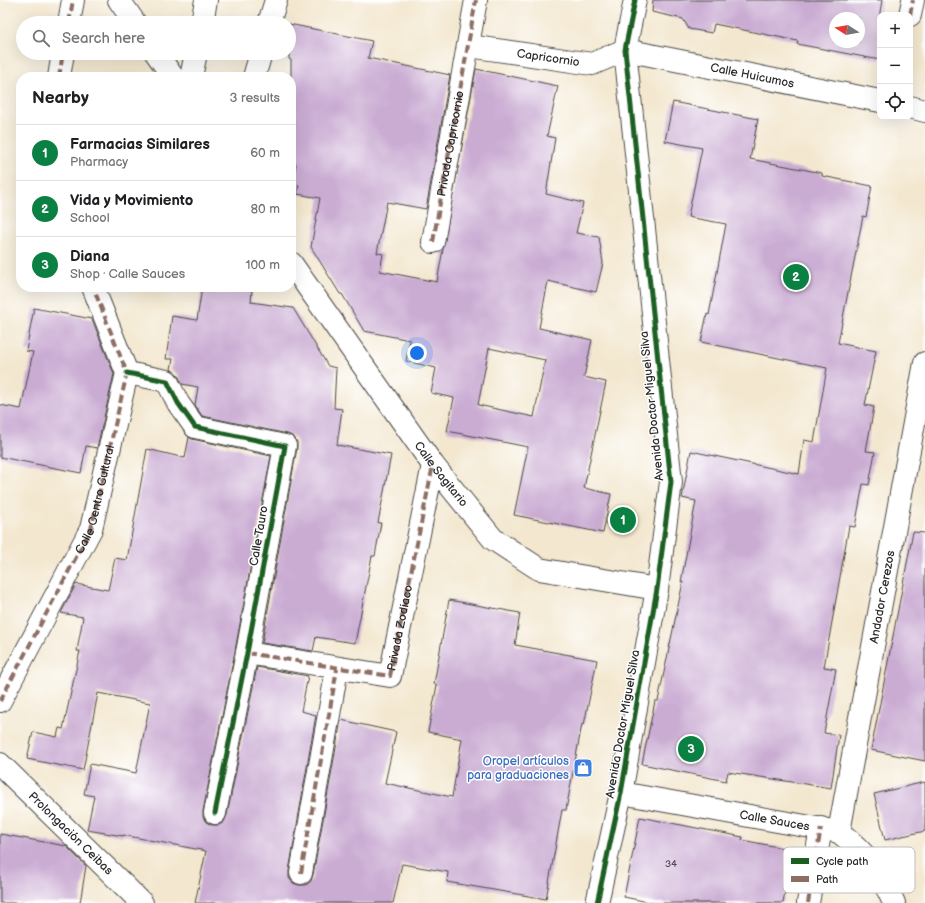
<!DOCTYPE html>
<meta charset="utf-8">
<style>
body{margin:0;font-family:"Balsamiq Sans",sans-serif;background:#f6f6f6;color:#202124}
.controls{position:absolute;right:12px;top:12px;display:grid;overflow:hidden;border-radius:8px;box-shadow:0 4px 16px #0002}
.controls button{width:36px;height:36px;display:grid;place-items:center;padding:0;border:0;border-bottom:1px solid #e0e0e0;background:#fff;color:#202124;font:20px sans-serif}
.compass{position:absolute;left:829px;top:12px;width:36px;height:36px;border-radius:50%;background:#fff;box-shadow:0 4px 16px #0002;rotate:281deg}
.you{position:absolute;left:417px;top:353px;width:14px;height:14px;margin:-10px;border:3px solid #fff;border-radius:50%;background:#1a73e8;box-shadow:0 0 0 6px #1a73e833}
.badge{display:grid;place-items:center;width:26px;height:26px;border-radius:50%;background:#0b8043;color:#fff;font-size:13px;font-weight:700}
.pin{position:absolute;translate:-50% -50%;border:2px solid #fff;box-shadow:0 1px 4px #0006}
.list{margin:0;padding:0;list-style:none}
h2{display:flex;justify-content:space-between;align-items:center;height:52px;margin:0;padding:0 16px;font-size:17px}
h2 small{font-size:13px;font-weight:400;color:#757577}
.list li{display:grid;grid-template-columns:26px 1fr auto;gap:12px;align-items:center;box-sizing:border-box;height:56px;padding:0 16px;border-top:1px solid #e0e0e0}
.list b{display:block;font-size:15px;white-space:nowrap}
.list p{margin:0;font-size:13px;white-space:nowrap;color:#757577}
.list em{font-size:13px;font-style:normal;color:#757577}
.icon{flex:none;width:22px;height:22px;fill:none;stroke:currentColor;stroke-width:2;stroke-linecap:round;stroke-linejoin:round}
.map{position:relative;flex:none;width:925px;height:903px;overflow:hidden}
.search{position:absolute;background:#fff;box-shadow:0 4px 16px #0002;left:16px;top:16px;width:280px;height:44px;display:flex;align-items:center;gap:10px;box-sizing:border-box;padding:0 14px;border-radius:22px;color:#757577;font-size:15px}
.panel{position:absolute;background:#fff;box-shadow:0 4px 16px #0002;left:16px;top:72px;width:280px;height:220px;border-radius:16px}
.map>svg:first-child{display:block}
</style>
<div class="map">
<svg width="925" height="903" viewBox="0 0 925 903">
<rect width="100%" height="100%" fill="#fff"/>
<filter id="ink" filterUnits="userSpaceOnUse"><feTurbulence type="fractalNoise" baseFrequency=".025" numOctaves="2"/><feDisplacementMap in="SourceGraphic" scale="8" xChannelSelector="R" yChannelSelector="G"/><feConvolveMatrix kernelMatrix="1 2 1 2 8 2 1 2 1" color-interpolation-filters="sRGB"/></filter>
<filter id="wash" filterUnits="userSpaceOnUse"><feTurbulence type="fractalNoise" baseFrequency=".012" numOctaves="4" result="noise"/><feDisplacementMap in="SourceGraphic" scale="16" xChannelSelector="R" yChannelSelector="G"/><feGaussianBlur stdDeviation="0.9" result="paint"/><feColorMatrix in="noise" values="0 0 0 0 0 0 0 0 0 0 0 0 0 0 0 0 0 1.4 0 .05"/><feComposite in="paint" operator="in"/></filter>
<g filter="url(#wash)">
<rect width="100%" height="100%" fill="#f3e7cf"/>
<g id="blocks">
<!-- building -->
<g fill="#caacd3" fill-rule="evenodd">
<path d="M653,0h229l-2,12v48l-83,-16 1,-3 -84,-17 -2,9 -23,-4 -6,-10 -31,-7zM835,18h24v24h-24z"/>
<path d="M289,24l83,17 -4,17 82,17 -24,134 -39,-7 -10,51 6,1 -3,17 57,11 39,-213 82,17 -11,50 8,2 -9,56 37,9 -7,30 23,4 4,26 -7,29 -48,-11 -9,47 53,12 -8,37 22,5 -22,106 27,6 -8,39 -89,-18 14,-68 -81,-16 7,-33 -23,-5 5,-25 -30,-7 4,-21 -46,-9 -22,-37h-2l-29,-47 9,-49 -23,-4 2,-9 -7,-1 4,-20 -5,-1v-103l-2,-1zM489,348l56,12 -11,57 -56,-12z"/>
<polygon points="673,102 758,119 750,159 822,173 822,176 872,186 866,217 863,216 838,343 876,351 865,405 874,407 866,451 875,452 869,485 863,484 855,527 849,526 824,667 836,669 824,733 839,735 831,788 728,772 726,781 642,764 655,701 658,701 683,582 681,582 696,501 682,498 691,451 799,474 804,440 814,442 827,368 701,342 707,314 709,315 726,224 688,217 702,148 665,141"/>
<polygon points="202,287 241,287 241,289 252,291 251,302 293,308 328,366 336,368 334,408 342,409 337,445 391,455 378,523 381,523 375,556 372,556 355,643 316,637 313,651 262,643 297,448 297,442 294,437 288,434 202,416 195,405 198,387 182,384 178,375 171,369 173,359 166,359 172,316 197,320"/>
<polygon points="34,308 92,319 114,374 97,448 86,446 81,473 0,457 0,405 21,409 33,352 26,351"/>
<polygon points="189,437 192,439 271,456 235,651 203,811 203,817 206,822 212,825 219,825 224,822 227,815 257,667 308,676 301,711 316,715 289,871 289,878 293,883 299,885 306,885 311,881 313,875 341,720 396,732 385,783 452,797 462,739 428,732 437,685 434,684 449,600 520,613 515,645 597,660 584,725 582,724 566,810 562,810 546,899 447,882 448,872 402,864 393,903 195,903 206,851 123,835 123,836 87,830 94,796 84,794 90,764 136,773 150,703 98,693 83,770 27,759 33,732 57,737 59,728 63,729 80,651 77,651 83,617 61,613 76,584 108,590 115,558 127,560 147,449 185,458"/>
<polygon points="913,532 925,533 925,761 871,750"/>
<polygon points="925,782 925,831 885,840 874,794"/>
<polygon points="640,817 743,837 742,840 793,850 783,903 653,903 624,897"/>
<polygon points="0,834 66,846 86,866 80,903 0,903"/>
</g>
</g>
</g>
<g filter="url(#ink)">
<use href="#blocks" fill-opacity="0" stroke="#494744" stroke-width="1"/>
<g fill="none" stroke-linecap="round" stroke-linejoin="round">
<!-- minor casing -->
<g stroke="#494744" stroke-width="24">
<g id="minor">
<polyline points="119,0 135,23"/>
<polyline points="910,15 913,0"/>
<polyline points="69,23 73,0"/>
<polyline points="202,23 206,0"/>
<polyline points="269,23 276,0"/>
<path id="s1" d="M469,46l123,18 33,-14 255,51"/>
<polyline points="156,53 173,77"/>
<polyline points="59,77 63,53"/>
<polyline points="191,77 196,53"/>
<polyline points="254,77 261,53"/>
<polyline points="910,107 925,111"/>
<path id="s2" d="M433,242l43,-242"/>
<path id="s3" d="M291,263l142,202 60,74 46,30 118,20"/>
<polyline points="127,373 167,381 178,403 195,427 285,446 247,653 215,813"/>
<path id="s4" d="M247,653l143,23 43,-211"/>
<polyline points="0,701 91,529 127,373 93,287"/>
<path id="s5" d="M0,764l142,139"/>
<path id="s6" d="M621,793l218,39c26,20 42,41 55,71"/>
<path id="s7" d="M839,832l86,-469"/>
<polyline points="301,873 337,669"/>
<polyline points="597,903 621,793 657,589 671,482 625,50 635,0"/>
<polyline points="808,903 821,828"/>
</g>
</g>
<!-- minor -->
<use href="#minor" stroke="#fff" stroke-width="22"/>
<!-- quiet -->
<g stroke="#8d6e63" stroke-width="4" stroke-dasharray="8 4" stroke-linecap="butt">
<polyline points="910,15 913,0"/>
<polyline points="69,23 73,0"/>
<polyline points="59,77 63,53"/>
<polyline points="433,242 476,0"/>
<polyline points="247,653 390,676 433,465"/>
<path id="s8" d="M0,701l91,-172 36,-156 -34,-86"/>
<polyline points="301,873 337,669"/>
<polyline points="808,903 821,828"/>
</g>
<!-- cycleway casing -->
<g stroke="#fff" stroke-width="8">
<g id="cycleway">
<polyline points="127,373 167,381 178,403 195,427 285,446 247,653 215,813"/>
<polyline points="597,903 621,793 657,589 671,482 625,50 635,0"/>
</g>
</g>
<!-- cycleway -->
<use href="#cycleway" stroke="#1b5e20" stroke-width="5"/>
</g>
</g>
<!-- icons -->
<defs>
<g id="shop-square" transform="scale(1)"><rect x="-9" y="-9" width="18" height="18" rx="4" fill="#3f7fe0" stroke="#fff"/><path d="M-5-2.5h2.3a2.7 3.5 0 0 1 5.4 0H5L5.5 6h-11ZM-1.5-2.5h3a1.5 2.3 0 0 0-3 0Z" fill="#fff"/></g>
</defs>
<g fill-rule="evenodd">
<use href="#shop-square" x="583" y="768"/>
</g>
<g text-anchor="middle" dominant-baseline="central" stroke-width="3" stroke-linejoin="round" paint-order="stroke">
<!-- number labels -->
<g font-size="10" fill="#534b55">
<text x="671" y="864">34</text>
</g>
<!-- street labels -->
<g font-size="12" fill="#2b2b2b" stroke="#fff">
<text stroke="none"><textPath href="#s1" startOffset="80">Capricornio</textPath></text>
<text stroke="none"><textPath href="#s1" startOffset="290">Calle Huicumos</textPath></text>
<text stroke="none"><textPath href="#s2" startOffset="100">Privada Capricornio</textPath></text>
<text transform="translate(652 406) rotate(-96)">Avenida Doctor Miguel Silva</text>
<text stroke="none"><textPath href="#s3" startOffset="259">Calle Sagitario</textPath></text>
<text stroke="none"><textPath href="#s8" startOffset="224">Calle Centro Cultural</textPath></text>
<text transform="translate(259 536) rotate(-80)">Calle Tauro</text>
<text stroke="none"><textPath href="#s7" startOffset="239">Andador Cerezos</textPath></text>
<text stroke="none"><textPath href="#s4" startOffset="194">Privada Zodiaco</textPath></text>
<text transform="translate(623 724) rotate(-80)">Avenida Doctor Miguel Silva</text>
<text stroke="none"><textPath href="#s6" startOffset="156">Calle Sauces</textPath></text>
<text stroke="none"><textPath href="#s5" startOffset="99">Prolongación Ceibas</textPath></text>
</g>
<!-- shop labels -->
<g font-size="12" fill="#366cbe" stroke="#fff" text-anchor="end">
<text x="569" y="761">Oropel artículos<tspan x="569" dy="14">para graduaciones</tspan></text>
</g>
</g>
<!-- legend -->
<rect x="783" y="847" width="132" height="46" rx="6" fill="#fff" stroke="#bfbfbf" stroke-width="1"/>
<rect x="791" y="858" width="18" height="6" fill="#1b5e20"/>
<rect x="791" y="876" width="18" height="6" fill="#8d6e63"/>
<g font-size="11" fill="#2b2b2b">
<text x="816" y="865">Cycle path</text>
<text x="816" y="883">Path</text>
</g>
</svg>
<div class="controls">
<button>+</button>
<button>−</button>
<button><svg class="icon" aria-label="locate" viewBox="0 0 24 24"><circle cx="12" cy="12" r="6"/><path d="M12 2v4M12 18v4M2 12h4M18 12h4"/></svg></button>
</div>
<svg class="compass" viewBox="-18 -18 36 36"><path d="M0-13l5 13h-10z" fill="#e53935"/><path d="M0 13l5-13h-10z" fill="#757577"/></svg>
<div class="you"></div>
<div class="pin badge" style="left:623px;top:520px">1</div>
<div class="pin badge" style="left:796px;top:277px">2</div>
<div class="pin badge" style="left:691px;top:749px">3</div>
<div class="search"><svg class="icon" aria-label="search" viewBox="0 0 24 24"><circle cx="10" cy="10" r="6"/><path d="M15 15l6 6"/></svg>Search here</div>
<section class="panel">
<h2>Nearby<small>3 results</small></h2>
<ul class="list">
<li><span class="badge">1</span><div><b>Farmacias Similares</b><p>Pharmacy</p></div><em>60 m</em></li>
<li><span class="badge">2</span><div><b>Vida y Movimiento</b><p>School</p></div><em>80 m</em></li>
<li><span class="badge">3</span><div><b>Diana</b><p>Shop · Calle Sauces</p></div><em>100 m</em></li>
</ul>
</section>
</div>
